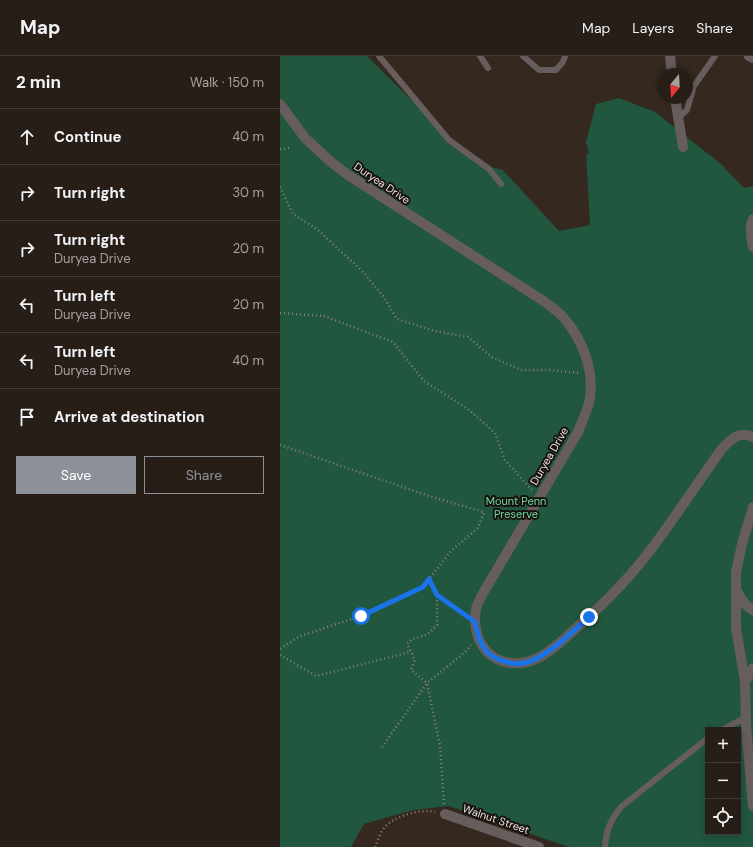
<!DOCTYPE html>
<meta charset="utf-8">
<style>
body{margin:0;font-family:"DM Sans",sans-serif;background:#2f2720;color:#f1f3f6}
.controls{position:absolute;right:12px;bottom:12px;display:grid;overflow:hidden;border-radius:0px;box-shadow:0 2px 6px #0003}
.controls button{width:36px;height:36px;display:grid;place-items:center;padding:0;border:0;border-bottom:1px solid #433c36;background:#271e17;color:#f1f3f6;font:20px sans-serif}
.compass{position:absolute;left:377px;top:12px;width:36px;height:36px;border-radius:50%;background:#271e17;box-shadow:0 2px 6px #0003;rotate:198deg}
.stop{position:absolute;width:12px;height:12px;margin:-9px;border:3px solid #1a73e8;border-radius:50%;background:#fff}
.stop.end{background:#1a73e8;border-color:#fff;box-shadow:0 1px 4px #0008}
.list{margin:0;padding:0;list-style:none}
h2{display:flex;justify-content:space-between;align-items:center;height:52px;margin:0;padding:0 16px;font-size:17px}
h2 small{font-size:13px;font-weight:400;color:#a4a2a1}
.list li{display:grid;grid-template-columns:26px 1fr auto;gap:12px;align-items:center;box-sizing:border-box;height:56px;padding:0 16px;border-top:1px solid #433c36}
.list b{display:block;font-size:15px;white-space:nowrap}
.list p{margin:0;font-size:13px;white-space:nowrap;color:#a4a2a1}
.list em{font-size:13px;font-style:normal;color:#a4a2a1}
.actions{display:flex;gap:8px;padding:12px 16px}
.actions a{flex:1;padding:9px 0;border:1px solid #8c9099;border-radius:0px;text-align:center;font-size:14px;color:#8c9099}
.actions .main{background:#8c9099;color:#fff}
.icon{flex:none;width:22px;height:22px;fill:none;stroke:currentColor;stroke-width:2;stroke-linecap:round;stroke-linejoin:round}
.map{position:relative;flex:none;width:473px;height:791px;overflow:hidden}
header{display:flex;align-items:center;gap:24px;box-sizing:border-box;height:56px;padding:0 20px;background:#271e17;border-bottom:1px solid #433c36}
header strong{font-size:19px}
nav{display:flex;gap:22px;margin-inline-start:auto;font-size:14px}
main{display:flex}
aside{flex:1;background:#271e17}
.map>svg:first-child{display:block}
</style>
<header>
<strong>Map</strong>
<nav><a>Map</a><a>Layers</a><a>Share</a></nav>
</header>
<main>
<aside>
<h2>2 min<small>Walk · 150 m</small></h2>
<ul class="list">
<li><svg class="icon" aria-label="ahead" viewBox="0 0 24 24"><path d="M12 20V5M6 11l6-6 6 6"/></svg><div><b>Continue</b></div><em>40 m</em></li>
<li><svg class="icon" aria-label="right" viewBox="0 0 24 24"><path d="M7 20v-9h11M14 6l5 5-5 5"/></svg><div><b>Turn right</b></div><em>30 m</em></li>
<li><svg class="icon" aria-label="right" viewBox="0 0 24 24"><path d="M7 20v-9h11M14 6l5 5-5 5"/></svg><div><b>Turn right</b><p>Duryea Drive</p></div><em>20 m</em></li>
<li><svg class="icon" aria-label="left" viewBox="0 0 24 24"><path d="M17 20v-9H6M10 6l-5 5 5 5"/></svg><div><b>Turn left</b><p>Duryea Drive</p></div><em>20 m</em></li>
<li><svg class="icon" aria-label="left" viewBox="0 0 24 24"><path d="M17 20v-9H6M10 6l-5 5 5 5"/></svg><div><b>Turn left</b><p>Duryea Drive</p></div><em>40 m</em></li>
<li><svg class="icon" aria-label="arrive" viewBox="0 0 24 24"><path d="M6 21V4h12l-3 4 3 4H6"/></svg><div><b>Arrive at destination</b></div></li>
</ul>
<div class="actions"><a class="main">Save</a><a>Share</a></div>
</aside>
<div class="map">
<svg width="473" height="791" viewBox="0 0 473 791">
<rect width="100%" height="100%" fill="#34281f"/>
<!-- green -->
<path fill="#21563f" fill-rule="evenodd" d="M0,0h87l108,107 28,7 56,61 31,-6 -4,-71h3l-3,-12 10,-38 23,-6 36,14 66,52 23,24 9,-2v661h-184l-120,-41 -36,4 -49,14 -13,23h-71zM428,674h30v102h-30z"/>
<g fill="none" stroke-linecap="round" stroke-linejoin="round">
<!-- path -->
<g stroke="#8b8079" stroke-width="2.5" stroke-dasharray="1 3" stroke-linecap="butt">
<polyline points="0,93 10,92"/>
<polyline points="0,131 13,158 38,174 83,216 103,240 117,263 155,275 188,281 213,302 242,314 269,314 300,317"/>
<polyline points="0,257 44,260 113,286 144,325 188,353 215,377 225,404 252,434"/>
<polyline points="0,389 149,440 204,456 198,472 171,495 143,531 81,560 20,580 0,593"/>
<polyline points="158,539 184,558"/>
<polyline points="0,599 36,620 130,596"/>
<polyline points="102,691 147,627 131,614 135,604 127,588 132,583 147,579 157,569 157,539 149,523"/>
<polyline points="164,748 160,690 147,627 184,597 191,589"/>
<path d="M95,791c3,-6 5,-15 10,-20 9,-11 37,-19 50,-15"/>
</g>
<!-- service -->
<g stroke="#665d5c" stroke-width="6">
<polyline points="99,0 169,84 209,113 221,128"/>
<polyline points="200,0 208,12"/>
<polyline points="243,0 259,14 276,14 283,6 285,0"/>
<polyline points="398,62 407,54 414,30 435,0"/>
<polyline points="442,674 466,661"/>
<path d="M325,791c1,-17 6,-28 17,-41l86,-68"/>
</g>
<!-- minor -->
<g stroke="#665d5c" stroke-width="10">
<polyline points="390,0 392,18"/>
<polyline points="395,42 403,91"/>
<path d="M0,48l25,34 26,24 17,13 197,127c6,5 14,10 19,16 18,21 30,51 26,80 -2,12 -8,23 -12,34l-96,163c-2,5 -5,9 -6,14 -7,41 27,67 64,48 13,-7 25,-19 36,-29 27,-23 57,-54 79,-84 23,-31 44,-63 66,-94 9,-10 18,-20 32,-13"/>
<path d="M473,163c-4,8 -2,19 0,28"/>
<polyline points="473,451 462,488 456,516 456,572 465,626 466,669 473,750"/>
<path d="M457,535c4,8 8,15 16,19"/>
<polyline points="465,626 473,612"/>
<polyline points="165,758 259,791"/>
</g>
<!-- tertiary -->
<polyline stroke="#665d5c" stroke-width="10" points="469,0 473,2"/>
</g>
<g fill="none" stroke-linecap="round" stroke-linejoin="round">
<!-- route -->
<path stroke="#1a73e8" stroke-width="5" d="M81,560l62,-29 6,-8 8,16 38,27c3,17 8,32 25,38 8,3 16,5 24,3 20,-3 49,-32 65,-46"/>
</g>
<g text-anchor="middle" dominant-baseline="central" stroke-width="4" stroke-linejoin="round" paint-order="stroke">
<!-- street labels -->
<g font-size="11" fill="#eae1dc" stroke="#18120e">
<text transform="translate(102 127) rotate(34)">Duryea Drive</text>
<text transform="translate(269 400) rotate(-60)">Duryea Drive</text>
<text transform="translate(216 763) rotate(19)">Walnut Street</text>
</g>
<!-- park labels -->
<g font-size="11" fill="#70d7a7" stroke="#18120e">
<text x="236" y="445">Mount Penn<tspan x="236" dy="13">Preserve</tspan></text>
</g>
</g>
</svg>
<div class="controls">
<button>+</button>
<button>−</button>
<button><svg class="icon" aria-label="locate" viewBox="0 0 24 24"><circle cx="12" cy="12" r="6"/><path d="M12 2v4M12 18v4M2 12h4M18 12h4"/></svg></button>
</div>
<svg class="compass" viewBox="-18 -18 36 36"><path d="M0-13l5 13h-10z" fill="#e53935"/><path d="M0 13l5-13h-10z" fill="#a4a2a1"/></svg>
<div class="stop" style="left:81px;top:560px"></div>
<div class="stop end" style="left:309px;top:561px"></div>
</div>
</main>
